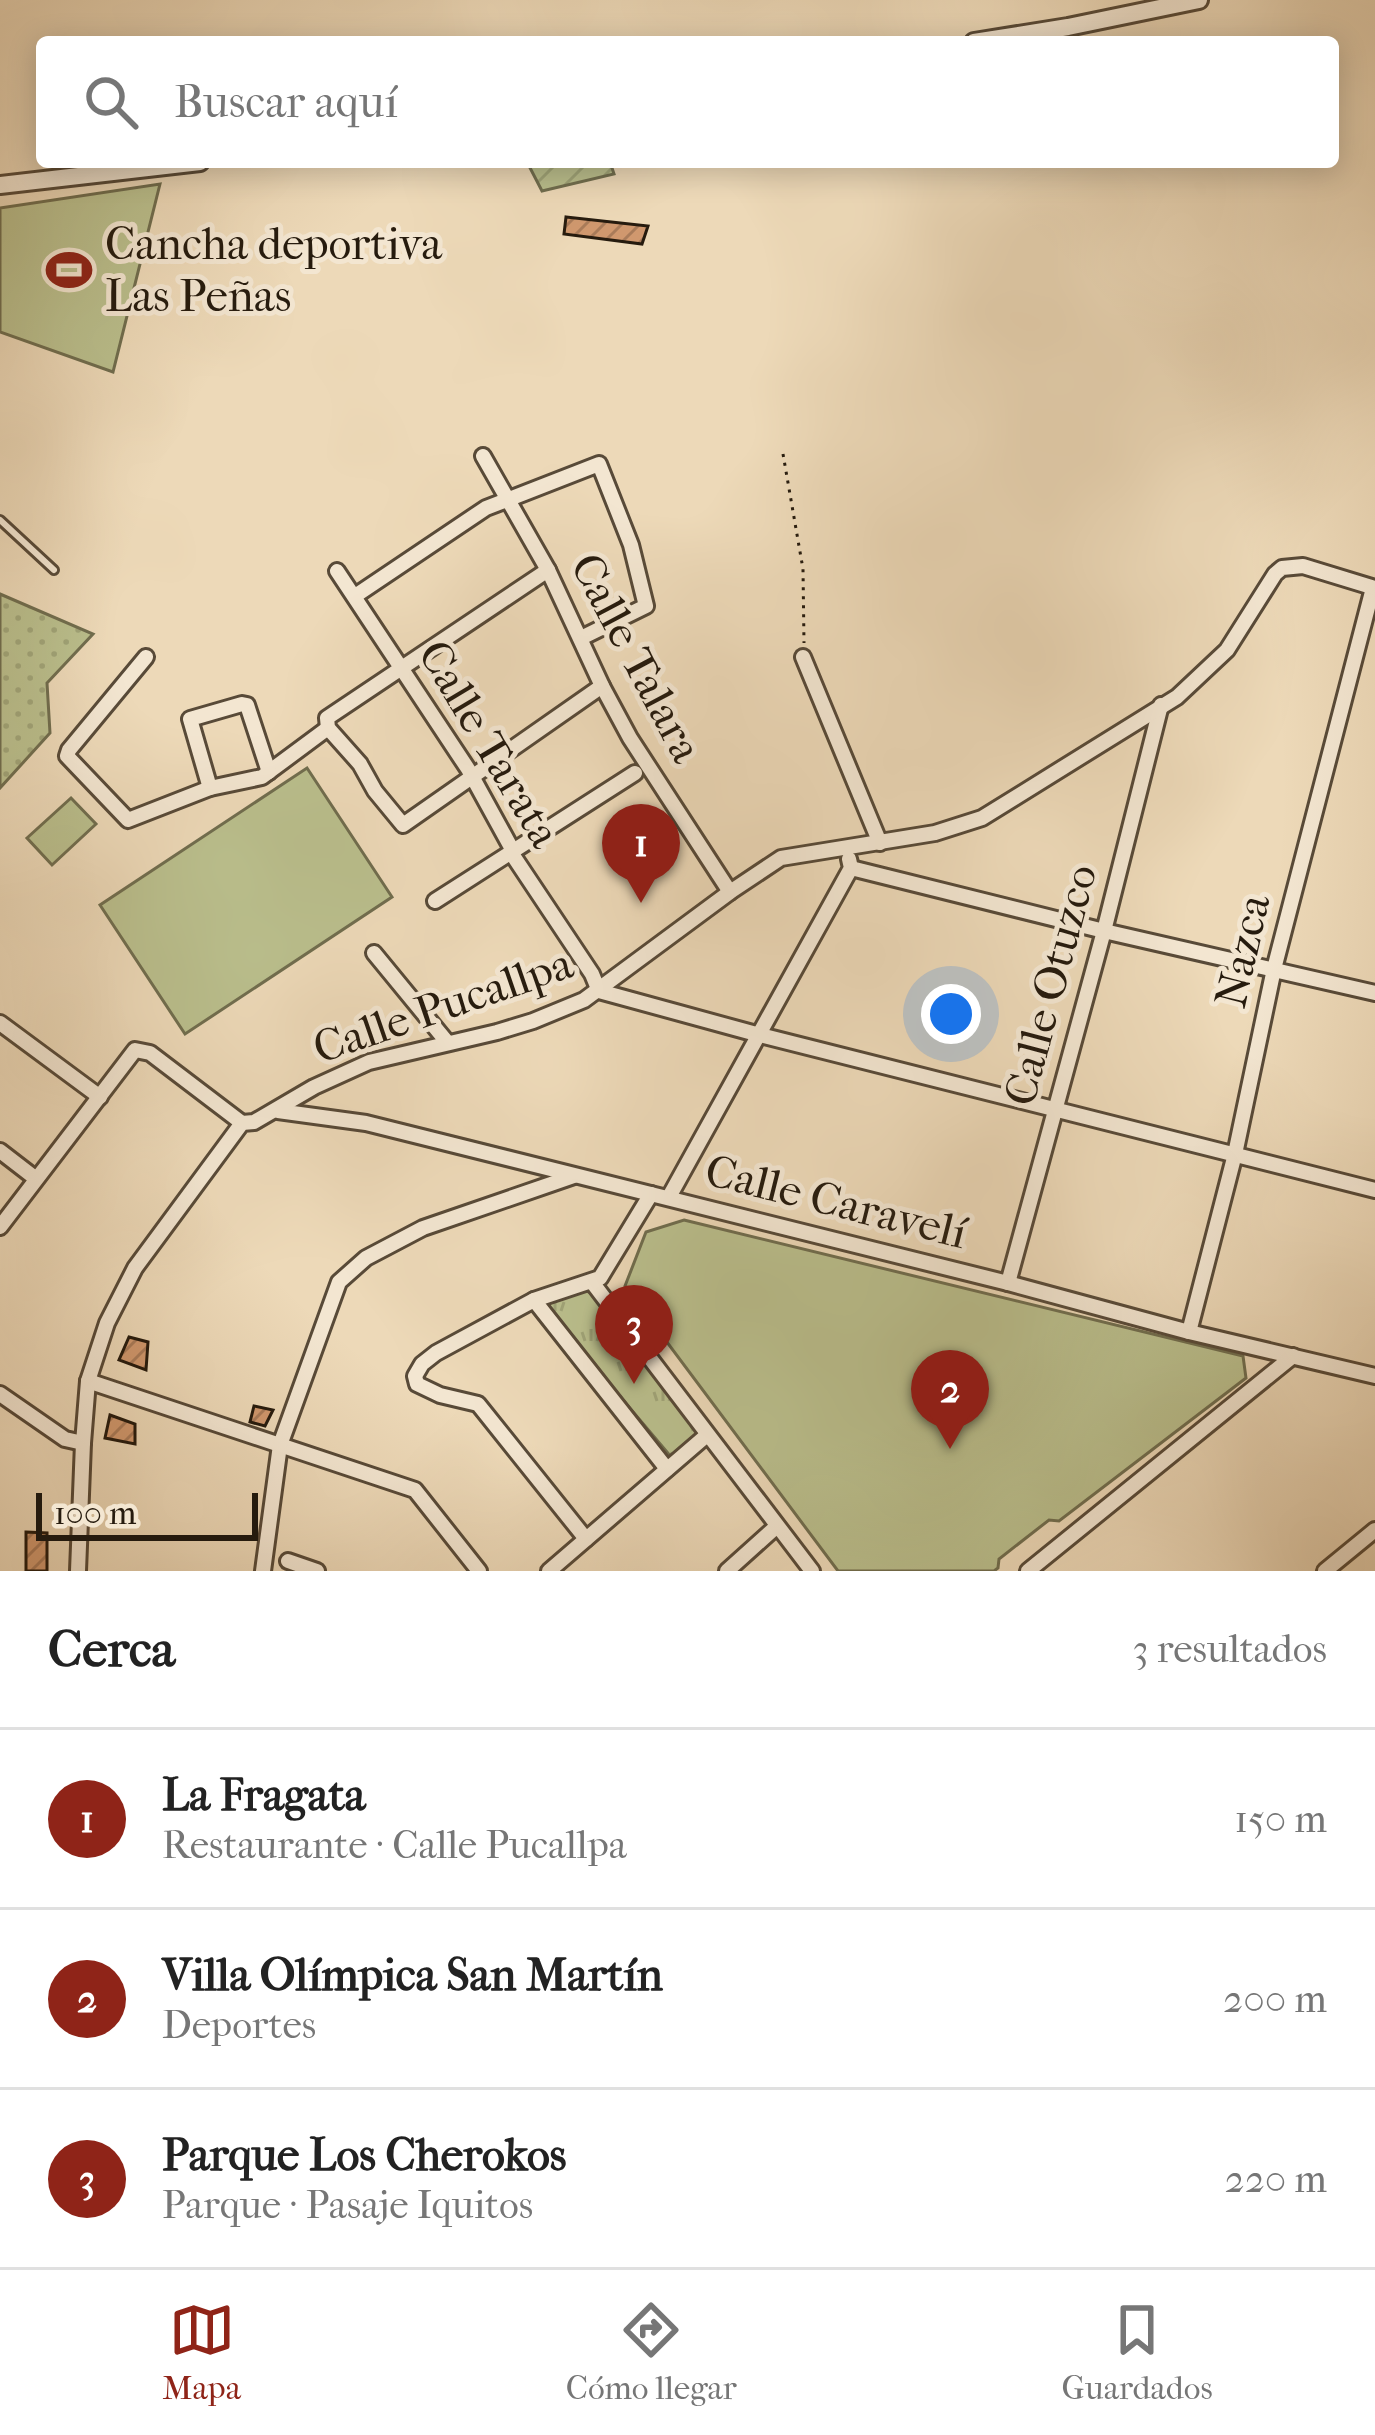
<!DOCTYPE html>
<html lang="es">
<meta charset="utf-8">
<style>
body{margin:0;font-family:"IM FELL French Canon",serif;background:#f2f2f2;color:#222}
.scale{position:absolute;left:36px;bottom:30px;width:222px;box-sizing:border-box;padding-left:12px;border:6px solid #261b0e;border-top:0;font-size:33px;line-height:42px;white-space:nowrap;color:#261b0e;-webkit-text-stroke:9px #f3e6d1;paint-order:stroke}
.you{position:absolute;left:951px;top:1014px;width:42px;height:42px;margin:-30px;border:9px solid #fff;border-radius:50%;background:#1a73e8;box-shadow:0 0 0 18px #1a73e833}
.badge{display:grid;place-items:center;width:78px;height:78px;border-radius:50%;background:#8f2418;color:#fff;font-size:39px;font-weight:700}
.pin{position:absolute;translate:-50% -99px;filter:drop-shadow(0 3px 6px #0008)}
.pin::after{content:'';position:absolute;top:63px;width:42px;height:36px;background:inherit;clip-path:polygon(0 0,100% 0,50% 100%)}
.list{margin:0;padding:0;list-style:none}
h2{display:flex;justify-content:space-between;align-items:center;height:156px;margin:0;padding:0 48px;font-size:51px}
h2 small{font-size:39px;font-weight:400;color:#767676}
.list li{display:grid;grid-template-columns:78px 1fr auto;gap:36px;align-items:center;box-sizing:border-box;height:180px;padding:0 48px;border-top:3px solid #e0e0e0}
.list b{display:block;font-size:45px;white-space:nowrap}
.list p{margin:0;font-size:39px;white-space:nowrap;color:#767676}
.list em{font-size:39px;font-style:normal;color:#767676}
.icon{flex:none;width:66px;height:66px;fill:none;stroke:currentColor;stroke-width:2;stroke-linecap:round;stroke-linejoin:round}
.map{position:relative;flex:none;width:1375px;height:1571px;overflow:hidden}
.search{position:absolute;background:#fff;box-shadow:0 6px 30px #0003;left:36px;right:36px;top:36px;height:132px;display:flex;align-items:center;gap:30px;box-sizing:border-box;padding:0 42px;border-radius:12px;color:#767676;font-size:45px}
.sheet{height:696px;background:#fff}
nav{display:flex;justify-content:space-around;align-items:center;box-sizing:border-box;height:168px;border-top:3px solid #e0e0e0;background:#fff;font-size:33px;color:#767676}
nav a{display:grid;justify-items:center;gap:6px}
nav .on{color:#8f2418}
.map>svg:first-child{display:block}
</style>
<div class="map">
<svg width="1375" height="1571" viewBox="0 0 1375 1571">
<defs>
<pattern id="grass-tufts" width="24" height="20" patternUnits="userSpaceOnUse" patternTransform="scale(3)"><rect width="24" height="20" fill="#babf8d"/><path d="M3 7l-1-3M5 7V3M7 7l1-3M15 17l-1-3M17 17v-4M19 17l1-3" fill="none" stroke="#a0a478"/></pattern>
<pattern id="park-dots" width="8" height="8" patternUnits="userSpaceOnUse" patternTransform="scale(3)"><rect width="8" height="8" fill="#babf8d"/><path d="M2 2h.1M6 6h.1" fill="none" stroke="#a0a478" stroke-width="1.8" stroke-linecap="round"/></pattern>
<pattern id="garden-furrows" width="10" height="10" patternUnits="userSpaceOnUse" patternTransform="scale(3)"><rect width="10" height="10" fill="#babf8d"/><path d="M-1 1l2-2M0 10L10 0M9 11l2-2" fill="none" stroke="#a0a478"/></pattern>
<pattern id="building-hatch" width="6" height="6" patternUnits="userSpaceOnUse" patternTransform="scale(3)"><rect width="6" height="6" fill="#d0986e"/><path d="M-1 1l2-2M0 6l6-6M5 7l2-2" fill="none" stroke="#a97b59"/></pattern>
</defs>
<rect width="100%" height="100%" fill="#edd9b8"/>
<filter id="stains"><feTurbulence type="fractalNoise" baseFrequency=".00167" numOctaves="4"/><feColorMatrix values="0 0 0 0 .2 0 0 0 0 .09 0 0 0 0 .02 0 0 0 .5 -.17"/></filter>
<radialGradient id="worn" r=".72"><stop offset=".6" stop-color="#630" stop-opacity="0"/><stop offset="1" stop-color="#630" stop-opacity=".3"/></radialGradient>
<!-- grass -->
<polygon fill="url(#grass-tufts)" stroke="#706d4e" stroke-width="3" points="584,1290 594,1294 698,1432 698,1436 672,1458 541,1303"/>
<!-- park -->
<polygon fill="url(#park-dots)" stroke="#706d4e" stroke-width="3" points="0,594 93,634 47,683 50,733 0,788"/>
<!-- garden -->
<polygon fill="url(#garden-furrows)" stroke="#706d4e" stroke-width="3" points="527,162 610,162 614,174 542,191"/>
<!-- pitch -->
<g fill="#babf8d" stroke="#706d4e" stroke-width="3">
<polygon points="160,184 113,372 0,332 0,208"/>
<polygon points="307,768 392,897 185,1034 100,905"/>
<polygon points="71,798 96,824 52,865 27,838"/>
<polygon points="684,1220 1243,1356 1246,1378 1059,1521 1049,1520 999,1559 998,1568 994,1571 838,1571 625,1286 646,1232"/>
</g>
<!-- building -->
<g fill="url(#building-hatch)" stroke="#261b0e" stroke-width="3">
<polygon points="566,217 648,226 642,244 564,234"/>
<polygon points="129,1337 148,1342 146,1370 119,1360"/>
<polygon points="254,1406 273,1410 265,1426 250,1422"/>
<polygon points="110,1415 135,1424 135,1444 105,1438"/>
<polygon points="26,1532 47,1533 47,1571 26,1571"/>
</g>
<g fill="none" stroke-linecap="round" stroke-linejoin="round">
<!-- service casing -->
<g stroke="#584a38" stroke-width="12">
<polyline id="service" points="0,520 54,570"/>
</g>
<!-- minor casing -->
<g stroke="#584a38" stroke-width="20">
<g id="minor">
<polyline points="483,456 548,570 602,686 630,738 730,892"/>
<polyline points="548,570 327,718 328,728 360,764 375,791 403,825 602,686"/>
<polyline points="337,571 468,769 513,851 514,857 592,974 599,991"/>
<polyline points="355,596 486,508 599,464 631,545 646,606 581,638"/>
<polyline points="146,657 69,750 67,756 128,820 210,788 262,777 328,728"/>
<polyline points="803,657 880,843"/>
<polyline points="210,788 190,719 242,704 247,705 269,772"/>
<polyline points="851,868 1104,931 1375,993"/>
<polyline points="435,901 635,773"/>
<polyline points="374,953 447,1042"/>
<polyline points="599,991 760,1035 1375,1190"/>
<polyline points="0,1023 100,1097"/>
<polyline points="278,1111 366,1123 1008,1283 1189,1332 1375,1376"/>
<polyline points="0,1151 35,1178"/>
<polyline points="669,1197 851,868 849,859"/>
<polyline points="0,1227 135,1050 150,1053 242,1123"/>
<polyline points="592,1282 812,1571"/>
<polyline points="1008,1283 1104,931 1161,705"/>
<polyline points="534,1300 667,1469"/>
<polyline points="1189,1332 1235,1154 1274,969 1373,588"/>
<polyline points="88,1381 415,1490 479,1571"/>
<polyline points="0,1394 65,1439 83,1443"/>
<polyline points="586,1539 478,1404 440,1395 417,1384 415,1376 422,1364 436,1353 534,1300 600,1278 651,1194"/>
<polyline points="288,1561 317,1571"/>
<polyline points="78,1571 83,1443 88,1381 107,1323 135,1268 242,1123 254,1122 314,1087 369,1062 497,1032 533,1021 584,1000 730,892 781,858 935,833 982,818 1177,697 1227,650 1275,574 1282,568 1303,566 1375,588"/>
<polyline points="263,1571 280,1445 339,1282 366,1258 423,1228 574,1176"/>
<polyline points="549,1571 707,1435"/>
<polyline points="727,1571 777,1526"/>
<polyline points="1028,1571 1293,1356"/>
<polyline points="1325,1571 1375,1530"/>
</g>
</g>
<!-- tertiary casing -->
<g stroke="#584a38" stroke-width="22">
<g id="tertiary">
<polyline points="974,42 1068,27 1199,0"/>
<polyline points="0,185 200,162"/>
</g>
</g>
<!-- path -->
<polyline stroke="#261b0e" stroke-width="3" stroke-dasharray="3 6" stroke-linecap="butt" points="783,454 803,569 804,643"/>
<!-- service -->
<use href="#service" stroke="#f3e6d1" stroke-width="6"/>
<!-- minor -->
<use href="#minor" stroke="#f3e6d1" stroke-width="14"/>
<!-- tertiary -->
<use href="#tertiary" stroke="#f3e6d1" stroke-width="16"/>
</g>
<!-- icons -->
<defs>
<g id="stadium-bare" transform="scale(3.6)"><path d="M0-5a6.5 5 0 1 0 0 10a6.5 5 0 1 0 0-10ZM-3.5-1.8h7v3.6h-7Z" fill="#8f2418" stroke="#f3e6d1" stroke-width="2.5" paint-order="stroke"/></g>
</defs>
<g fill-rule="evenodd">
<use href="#stadium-bare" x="69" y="270"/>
</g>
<g text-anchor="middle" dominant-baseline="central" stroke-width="10" stroke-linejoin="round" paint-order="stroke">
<!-- poi labels -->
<g font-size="45" fill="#261b0e" stroke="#f3e6d1" text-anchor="start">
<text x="105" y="244">Cancha deportiva<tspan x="105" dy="52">Las Peñas</tspan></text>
</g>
<!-- street labels -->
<g font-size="45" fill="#261b0e" stroke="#f3e6d1">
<text transform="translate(636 658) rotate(62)">Calle Talara</text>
<text transform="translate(489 744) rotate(59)">Calle Tarata</text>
<text transform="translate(1243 951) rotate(-77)">Nazca</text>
<text transform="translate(1051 985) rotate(-75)">Calle Otuzco</text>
<text transform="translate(443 1006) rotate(-19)">Calle Pucallpa</text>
<text transform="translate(836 1202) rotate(14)">Calle Caravelí</text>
</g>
</g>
<rect width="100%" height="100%" filter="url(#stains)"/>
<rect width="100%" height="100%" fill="url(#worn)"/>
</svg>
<div class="scale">100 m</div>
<div class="you"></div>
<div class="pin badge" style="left:641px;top:903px">1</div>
<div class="pin badge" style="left:950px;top:1449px">2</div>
<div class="pin badge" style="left:634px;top:1384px">3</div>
<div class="search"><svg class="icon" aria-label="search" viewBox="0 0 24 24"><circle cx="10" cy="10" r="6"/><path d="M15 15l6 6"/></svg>Buscar aquí</div>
</div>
<section class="sheet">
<h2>Cerca<small>3 resultados</small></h2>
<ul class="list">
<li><span class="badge">1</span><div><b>La Fragata</b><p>Restaurante · Calle Pucallpa</p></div><em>150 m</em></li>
<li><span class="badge">2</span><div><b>Villa Olímpica San Martín</b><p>Deportes</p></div><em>200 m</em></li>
<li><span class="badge">3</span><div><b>Parque Los Cherokos</b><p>Parque · Pasaje Iquitos</p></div><em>220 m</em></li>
</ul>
</section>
<nav>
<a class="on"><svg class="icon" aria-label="map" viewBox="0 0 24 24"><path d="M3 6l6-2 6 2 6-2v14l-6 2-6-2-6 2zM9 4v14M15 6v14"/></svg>Mapa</a>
<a><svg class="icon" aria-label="directions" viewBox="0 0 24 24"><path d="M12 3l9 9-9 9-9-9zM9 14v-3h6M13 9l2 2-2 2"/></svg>Cómo llegar</a>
<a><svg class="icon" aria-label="saved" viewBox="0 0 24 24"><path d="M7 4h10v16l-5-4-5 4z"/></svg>Guardados</a>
</nav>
